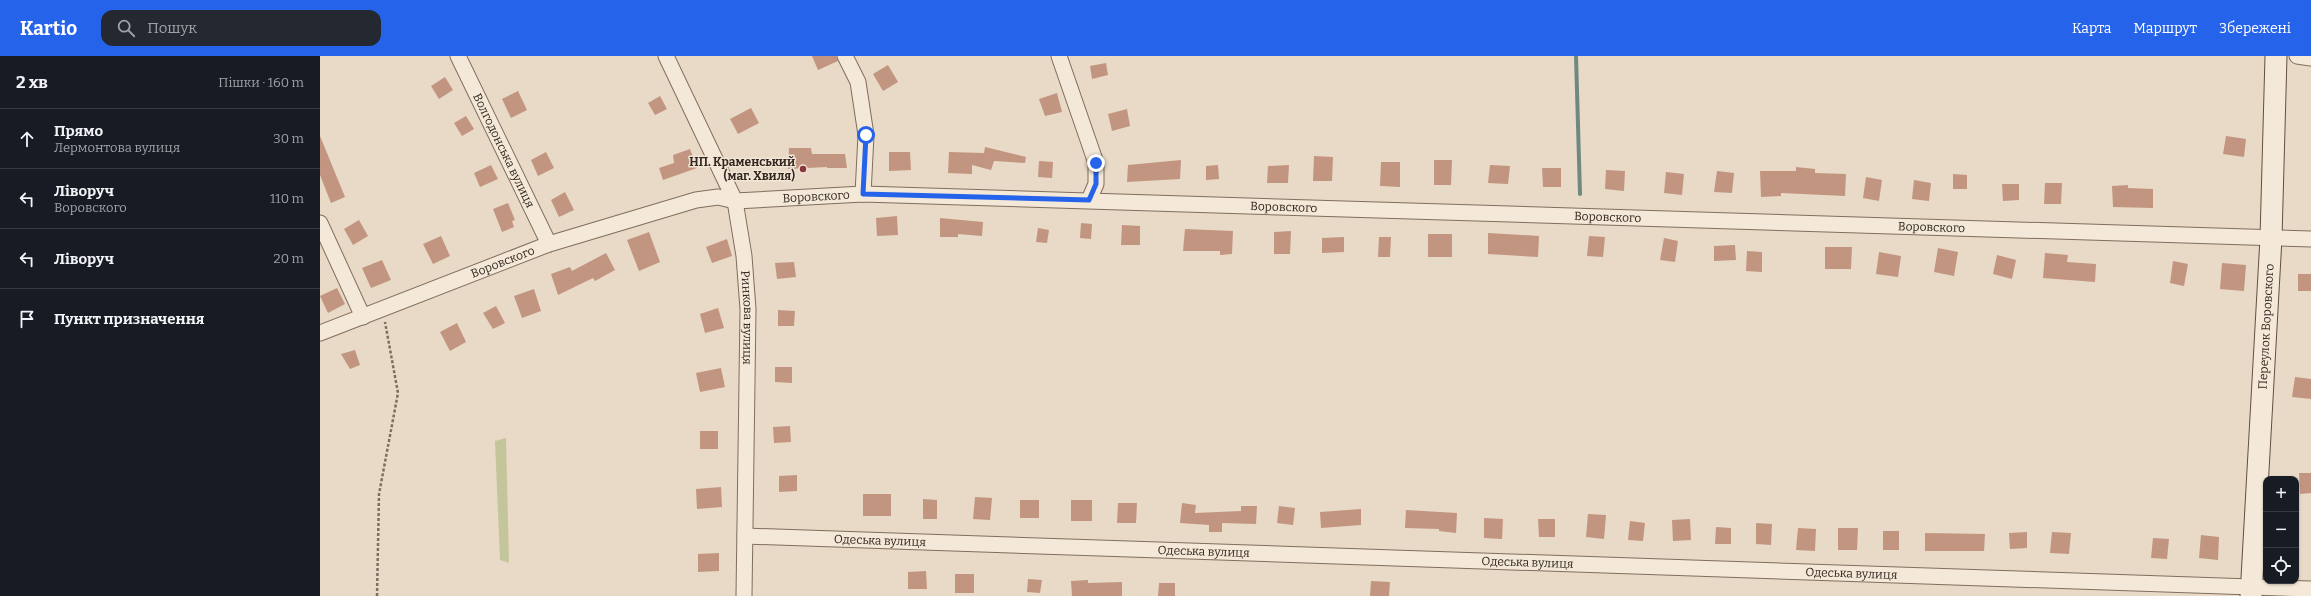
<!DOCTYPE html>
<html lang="uk">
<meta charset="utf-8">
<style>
body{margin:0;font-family:Bitter,serif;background:#242831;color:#f1f3f6}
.controls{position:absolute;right:12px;bottom:12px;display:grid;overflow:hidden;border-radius:8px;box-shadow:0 1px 3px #0004}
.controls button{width:36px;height:36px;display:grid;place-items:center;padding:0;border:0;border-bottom:1px solid #363941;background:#171b24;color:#f1f3f6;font:20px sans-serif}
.stop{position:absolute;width:12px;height:12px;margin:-9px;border:3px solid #2563eb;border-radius:50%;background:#fff}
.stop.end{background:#2563eb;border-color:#fff;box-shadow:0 1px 4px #0008}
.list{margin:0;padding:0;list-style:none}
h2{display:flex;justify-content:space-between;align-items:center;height:52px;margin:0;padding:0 16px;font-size:17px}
h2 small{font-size:13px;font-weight:400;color:#9ea1a6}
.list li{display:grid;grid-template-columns:26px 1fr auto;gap:12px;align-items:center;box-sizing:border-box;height:60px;padding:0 16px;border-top:1px solid #363941}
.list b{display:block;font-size:15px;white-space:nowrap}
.list p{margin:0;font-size:13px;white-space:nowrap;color:#9ea1a6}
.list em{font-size:13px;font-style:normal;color:#9ea1a6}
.icon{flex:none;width:22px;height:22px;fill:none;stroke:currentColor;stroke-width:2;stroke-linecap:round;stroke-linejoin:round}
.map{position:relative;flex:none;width:1991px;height:540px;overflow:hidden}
header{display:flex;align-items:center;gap:24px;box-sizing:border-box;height:56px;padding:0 20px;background:#2563eb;color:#fff}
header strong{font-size:19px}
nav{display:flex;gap:22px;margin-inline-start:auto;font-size:14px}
.search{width:280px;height:36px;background:#242831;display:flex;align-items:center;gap:10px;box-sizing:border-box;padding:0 14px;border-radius:12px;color:#9ea1a6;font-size:15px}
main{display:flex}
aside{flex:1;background:#171b24}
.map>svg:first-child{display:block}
</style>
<header>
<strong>Kartio</strong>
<div class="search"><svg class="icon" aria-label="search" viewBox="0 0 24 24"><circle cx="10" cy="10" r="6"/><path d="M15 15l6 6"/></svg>Пошук</div>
<nav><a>Карта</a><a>Маршрут</a><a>Збережені</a></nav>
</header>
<main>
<aside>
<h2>2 хв<small>Пішки · 160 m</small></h2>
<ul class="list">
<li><svg class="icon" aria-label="ahead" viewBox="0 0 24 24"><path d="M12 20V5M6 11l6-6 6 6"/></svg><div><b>Прямо</b><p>Лермонтова вулиця</p></div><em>30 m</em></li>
<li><svg class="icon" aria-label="left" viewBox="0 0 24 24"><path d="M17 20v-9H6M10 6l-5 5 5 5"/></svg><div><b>Ліворуч</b><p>Воровского</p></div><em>110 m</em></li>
<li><svg class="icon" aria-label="left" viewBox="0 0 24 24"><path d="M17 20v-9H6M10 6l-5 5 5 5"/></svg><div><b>Ліворуч</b></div><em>20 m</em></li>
<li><svg class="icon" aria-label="arrive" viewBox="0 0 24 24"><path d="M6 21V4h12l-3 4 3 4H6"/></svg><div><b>Пункт призначення</b></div></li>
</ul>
</aside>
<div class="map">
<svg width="1991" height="540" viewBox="0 0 1991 540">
<rect width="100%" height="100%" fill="#e8dac6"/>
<!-- green -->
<polygon fill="#c5c59b" points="186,382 189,507 180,504 175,385"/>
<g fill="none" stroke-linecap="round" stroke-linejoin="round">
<!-- stream -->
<polyline stroke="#6f8980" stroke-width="4" points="1256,0 1260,138"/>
</g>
<!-- building -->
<g fill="#c29581">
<polygon points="492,0 516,0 518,5 498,14"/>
<polygon points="786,7 788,19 772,23 770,10"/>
<polygon points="568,9 578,26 563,35 553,18"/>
<polygon points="125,21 133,34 119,43 111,30"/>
<polygon points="198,35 207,54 191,62 182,43"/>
<polygon points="737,37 742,56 725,60 719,43"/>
<polygon points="340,40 347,53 335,59 328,47"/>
<polygon points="431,52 439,67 418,78 410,63"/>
<polygon points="807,53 810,70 792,75 788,58"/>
<polygon points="146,60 154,73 142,80 134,67"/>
<polygon points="0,80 25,141 11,147 0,119"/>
<polygon points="1906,80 1926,83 1924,101 1903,98"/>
<polygon points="665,91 706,101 705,107 674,105 671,114 652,109 652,118 628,117 629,96 664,97"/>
<polygon points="469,92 491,92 492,98 525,98 527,112 507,112 507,111 468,113"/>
<polygon points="370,93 377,112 343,124 339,112 354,107 353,99"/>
<polygon points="226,96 234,112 218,120 211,104"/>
<polygon points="569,96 590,96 591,114 569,115"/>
<polygon points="994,100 1013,101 1012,125 993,125"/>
<polygon points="861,104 860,123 807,126 808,109"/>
<polygon points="1114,104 1132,104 1131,129 1114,129"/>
<polygon points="719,105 733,106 732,122 718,121"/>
<polygon points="1061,106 1080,106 1080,131 1060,130"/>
<polygon points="171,109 178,123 160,131 154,117"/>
<polygon points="898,109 899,123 886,124 886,110"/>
<polygon points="969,109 968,127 947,127 948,110"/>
<polygon points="1170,109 1190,110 1188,128 1168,127"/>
<polygon points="1476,111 1495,113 1495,117 1526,118 1525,140 1461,137 1461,140 1441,141 1440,115 1476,115"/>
<polygon points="1222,112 1241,112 1241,131 1223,131"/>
<polygon points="1286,114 1305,115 1304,135 1285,133"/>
<polygon points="1397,115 1414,117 1412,137 1394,136"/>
<polygon points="1346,116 1364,118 1362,139 1344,137"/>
<polygon points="1633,118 1647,119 1647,133 1633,133"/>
<polygon points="1546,121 1562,124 1559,145 1543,142"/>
<polygon points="1594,124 1611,127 1609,145 1592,143"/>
<polygon points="1725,127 1742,127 1741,148 1724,148"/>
<polygon points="1682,128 1699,128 1699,144 1683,145"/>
<polygon points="1808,129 1808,132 1833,133 1833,152 1793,151 1792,130"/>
<polygon points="245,136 254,154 239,161 231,144"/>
<polygon points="188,147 195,164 192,165 194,171 182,176 173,153"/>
<polygon points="577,160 578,179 557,180 556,162"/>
<polygon points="620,162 663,166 662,180 638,178 638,181 620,181"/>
<polygon points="39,164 48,180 33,189 24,173"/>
<polygon points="761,167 772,168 771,183 760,182"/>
<polygon points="802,169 820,170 820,189 801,189"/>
<polygon points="718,172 729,174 727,187 716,186"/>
<polygon points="865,173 913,175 912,198 900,199 900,195 863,195"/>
<polygon points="971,175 970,198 954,198 954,176"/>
<polygon points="329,176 340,206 319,215 307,184"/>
<polygon points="1168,177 1219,180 1218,201 1168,198"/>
<rect x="1108" y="178" width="24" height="23"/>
<polygon points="121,180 130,200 113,208 103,188"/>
<polygon points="1269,180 1285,181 1283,201 1267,200"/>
<polygon points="1024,181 1024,196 1002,197 1002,182"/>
<polygon points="1059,181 1071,181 1070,201 1058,201"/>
<polygon points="1344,182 1358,185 1355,206 1340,204"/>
<polygon points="407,183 412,200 392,207 386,191"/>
<polygon points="1415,189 1416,204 1394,205 1394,190"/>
<polygon points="1505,191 1532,191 1531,213 1505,213"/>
<polygon points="1618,192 1638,196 1634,220 1614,216"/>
<polygon points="1427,195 1442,196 1442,216 1426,215"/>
<polygon points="1559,196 1581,200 1578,221 1556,218"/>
<polygon points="286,197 295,214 275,225 273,222 238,239 231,218 250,211 252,215"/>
<polygon points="1725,197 1748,199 1747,206 1776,208 1775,226 1723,222"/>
<polygon points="1677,199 1696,204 1692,223 1673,218"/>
<polygon points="62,204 71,224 51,232 42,212"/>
<polygon points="1853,205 1868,208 1864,230 1850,227"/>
<polygon points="474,206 476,221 457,223 455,207"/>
<polygon points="1902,207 1926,209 1924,235 1900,233"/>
<rect x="1978" y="218" width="13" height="17"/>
<polygon points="17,232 25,248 8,257 0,240"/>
<polygon points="214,233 221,255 202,262 194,240"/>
<polygon points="176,250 185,267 173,273 163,257"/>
<polygon points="398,252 404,272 385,277 380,258"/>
<polygon points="458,254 475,255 474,270 458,270"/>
<polygon points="137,267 146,286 130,295 120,276"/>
<polygon points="35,294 40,309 30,313 21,298"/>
<polygon points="455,311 472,311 472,327 455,326"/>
<polygon points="401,312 405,331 380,336 376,317"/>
<polygon points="1975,321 1991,323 1991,343 1972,341"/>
<polygon points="470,370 471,386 454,387 453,371"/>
<rect x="380" y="375" width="18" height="18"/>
<polygon points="1979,417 1991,417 1991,437 1980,438"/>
<polygon points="477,419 477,435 459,436 459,420"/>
<polygon points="401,431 402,451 377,453 376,433"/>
<rect x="543" y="438" width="28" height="22"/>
<polygon points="655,441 672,442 670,464 653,463"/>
<polygon points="603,443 617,444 617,463 603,463"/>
<rect x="700" y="444" width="19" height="18"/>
<rect x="751" y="444" width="21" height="21"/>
<polygon points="798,447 817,447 816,467 797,467"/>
<polygon points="862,447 876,449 875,457 921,455 921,450 937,450 936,468 902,467 902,476 889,476 889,469 860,467"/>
<polygon points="959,450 975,452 973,469 957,467"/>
<polygon points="1041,453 1041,469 1001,472 1000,456"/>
<polygon points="1086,454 1137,457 1136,477 1119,475 1119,473 1085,472"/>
<polygon points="1268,458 1286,459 1284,483 1266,481"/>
<polygon points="1164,462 1183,463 1182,483 1164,482"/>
<polygon points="1218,463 1235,463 1235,481 1219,481"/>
<polygon points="1370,463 1371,484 1353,485 1352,464"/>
<polygon points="1310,465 1325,467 1323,485 1308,484"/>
<polygon points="1436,467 1452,468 1451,489 1436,488"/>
<polygon points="1396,471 1411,472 1411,488 1395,488"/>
<polygon points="1478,472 1496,473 1495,495 1476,494"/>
<polygon points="1518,472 1538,472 1537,494 1518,494"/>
<rect x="1563" y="475" width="16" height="19"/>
<polygon points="1707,476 1707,492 1690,493 1689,477"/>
<polygon points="1732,476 1751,477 1749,498 1730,497"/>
<polygon points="1605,477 1665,478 1664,495 1605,495"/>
<polygon points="1881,479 1899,481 1898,504 1879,502"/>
<polygon points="1833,482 1849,483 1847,503 1831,502"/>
<polygon points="399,497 399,515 378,516 378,498"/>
<polygon points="606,515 607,533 588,533 588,516"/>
<rect x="635" y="518" width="19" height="19"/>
<polygon points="708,523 722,524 720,537 707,536"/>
<polygon points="768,524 768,527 802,526 802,540 752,540 751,525"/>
<polygon points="1051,525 1070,526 1069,540 1050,540"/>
<polygon points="839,527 855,527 855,540 838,540"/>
</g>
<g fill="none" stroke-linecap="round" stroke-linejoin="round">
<!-- street casing -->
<g stroke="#816d5e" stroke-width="17">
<g id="street">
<path id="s1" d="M138,0l91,188"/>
<path id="s2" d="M346,0l69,145 9,55 4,53 -4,287"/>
<polyline points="525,0 538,26 546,79 543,138"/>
<polyline points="739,0 776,107 776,128 769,144"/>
<polyline points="1977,0 1991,2"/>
<polyline points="0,167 43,261"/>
<path id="s3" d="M0,277l229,-89 147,-44 22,-3 17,4 128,-7 1448,45"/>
<path id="s4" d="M425,480l1566,53"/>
</g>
</g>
<!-- secondary casing -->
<g stroke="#634e41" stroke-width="23">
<g id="secondary">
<path id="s5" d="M1931,540l20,-358 5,-182"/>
</g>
</g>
<!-- path -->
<polyline stroke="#816d5e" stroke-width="2.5" stroke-dasharray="3 2" stroke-linecap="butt" points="57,540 59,438 78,337 65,266"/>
<!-- street -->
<use href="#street" stroke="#f4e9d8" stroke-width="15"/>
<!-- secondary -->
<use href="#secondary" stroke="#f4e9d8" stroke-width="21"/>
</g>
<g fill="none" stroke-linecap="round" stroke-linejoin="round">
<!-- route -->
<polyline stroke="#2563eb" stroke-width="5" points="546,79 543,138 769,144 776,128 776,107"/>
</g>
<!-- markers -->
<circle fill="#89363f" stroke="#f1e5d5" stroke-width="1.5" cx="483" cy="113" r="4"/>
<g text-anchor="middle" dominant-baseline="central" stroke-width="3" stroke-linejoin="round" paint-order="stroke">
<!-- street labels -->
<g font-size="12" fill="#332720" stroke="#f1e5d5">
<text stroke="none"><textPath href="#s1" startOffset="105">Волгодонська вулиця</textPath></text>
<text stroke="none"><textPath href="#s3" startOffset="520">Воровского</textPath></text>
<text stroke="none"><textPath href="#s3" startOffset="988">Воровского</textPath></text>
<text stroke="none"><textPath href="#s3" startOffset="1312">Воровского</textPath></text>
<text stroke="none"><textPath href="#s3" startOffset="1636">Воровского</textPath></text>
<text stroke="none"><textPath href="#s3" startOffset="196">Воровского</textPath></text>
<text stroke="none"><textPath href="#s2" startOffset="278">Ринкова вулиця</textPath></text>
<text stroke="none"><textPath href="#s5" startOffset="270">Переулок Воровского</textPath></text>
<text stroke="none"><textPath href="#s4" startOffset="135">Одеська вулиця</textPath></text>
<text stroke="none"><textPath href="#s4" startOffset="459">Одеська вулиця</textPath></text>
<text stroke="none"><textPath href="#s4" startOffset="783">Одеська вулиця</textPath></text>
<text stroke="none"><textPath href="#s4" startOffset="1107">Одеська вулиця</textPath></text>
</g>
<!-- poi labels -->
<g font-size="12" font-weight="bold" fill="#332720" stroke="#f1e5d5" text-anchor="end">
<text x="475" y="106">НП. Краменський<tspan x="475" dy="14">(маг. Хвиля)</tspan></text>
</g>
</g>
</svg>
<div class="controls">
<button>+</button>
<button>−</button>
<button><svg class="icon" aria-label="locate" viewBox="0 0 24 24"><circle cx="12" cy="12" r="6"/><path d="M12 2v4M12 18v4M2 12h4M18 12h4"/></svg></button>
</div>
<div class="stop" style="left:546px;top:79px"></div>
<div class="stop end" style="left:776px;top:107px"></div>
</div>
</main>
